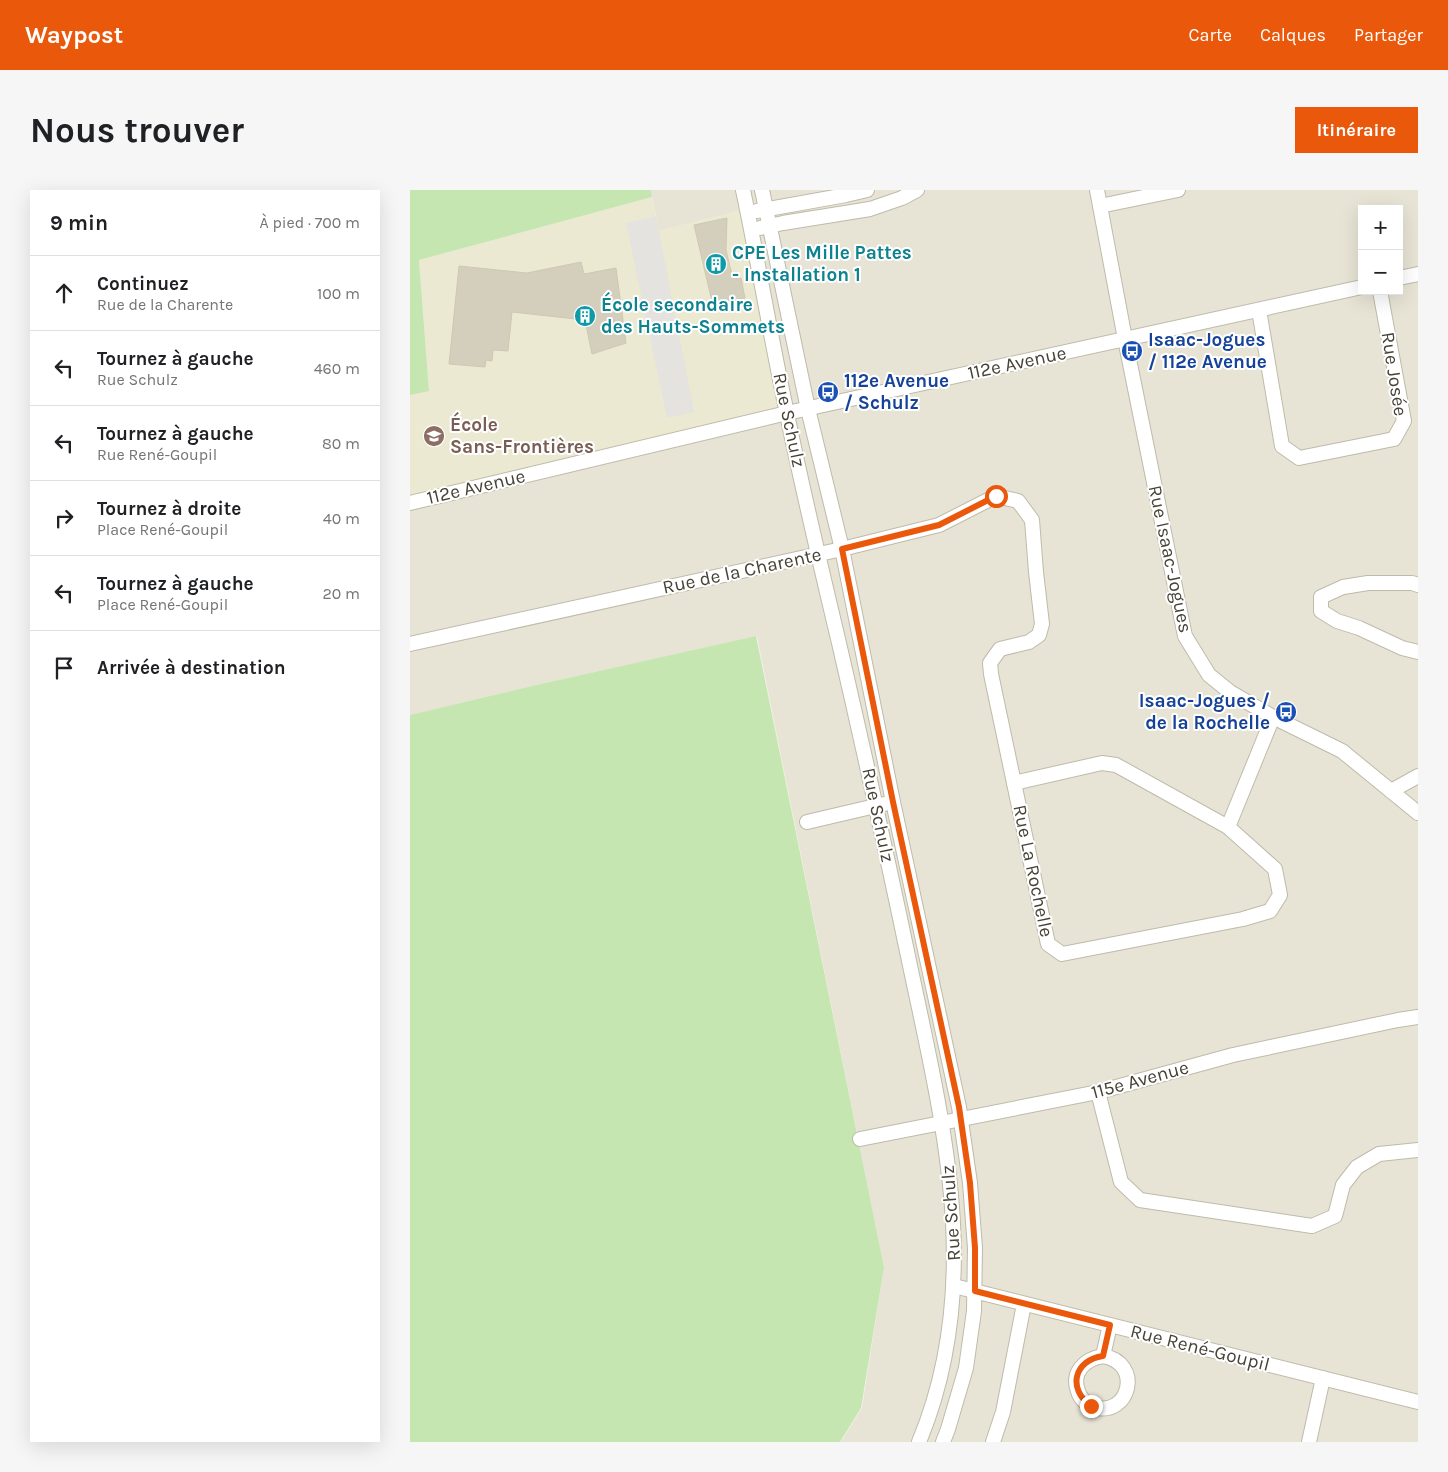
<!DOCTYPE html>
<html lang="fr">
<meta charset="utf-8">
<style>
body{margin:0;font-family:Karla,sans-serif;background:#f6f6f6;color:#202124}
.controls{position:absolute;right:15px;top:15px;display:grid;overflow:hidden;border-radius:0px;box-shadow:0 5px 20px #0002}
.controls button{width:45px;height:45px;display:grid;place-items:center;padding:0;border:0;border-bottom:1px solid #e0e0e0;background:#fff;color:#202124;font:25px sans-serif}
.stop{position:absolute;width:15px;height:15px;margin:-11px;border:4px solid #ea580c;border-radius:50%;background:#fff}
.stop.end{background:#ea580c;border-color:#fff;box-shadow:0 1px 5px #0008}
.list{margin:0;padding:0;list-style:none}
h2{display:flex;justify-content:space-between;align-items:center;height:65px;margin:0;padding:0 20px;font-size:21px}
h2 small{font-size:16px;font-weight:400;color:#757577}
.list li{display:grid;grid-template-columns:32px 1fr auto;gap:15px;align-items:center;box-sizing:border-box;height:75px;padding:0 20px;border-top:1px solid #e0e0e0}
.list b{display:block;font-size:19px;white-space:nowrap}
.list p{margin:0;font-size:16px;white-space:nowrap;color:#757577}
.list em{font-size:16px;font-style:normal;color:#757577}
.icon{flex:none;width:28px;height:28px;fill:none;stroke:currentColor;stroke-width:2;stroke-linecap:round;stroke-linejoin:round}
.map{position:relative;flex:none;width:1008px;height:1252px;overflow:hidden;border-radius:0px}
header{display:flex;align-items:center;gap:30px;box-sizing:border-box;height:70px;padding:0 25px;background:#ea580c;color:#fff}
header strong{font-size:24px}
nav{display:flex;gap:28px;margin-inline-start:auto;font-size:18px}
.intro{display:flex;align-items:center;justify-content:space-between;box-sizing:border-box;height:120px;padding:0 30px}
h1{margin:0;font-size:35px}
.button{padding:12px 22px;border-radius:0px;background:#ea580c;color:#fff;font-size:18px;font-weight:700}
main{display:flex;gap:30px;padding:0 30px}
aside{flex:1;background:#fff;border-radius:0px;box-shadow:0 5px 20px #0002}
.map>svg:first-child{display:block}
</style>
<header>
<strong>Waypost</strong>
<nav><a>Carte</a><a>Calques</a><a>Partager</a></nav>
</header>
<div class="intro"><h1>Nous trouver</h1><a class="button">Itinéraire</a></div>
<main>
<aside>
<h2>9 min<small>À pied · 700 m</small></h2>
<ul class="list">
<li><svg class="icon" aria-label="ahead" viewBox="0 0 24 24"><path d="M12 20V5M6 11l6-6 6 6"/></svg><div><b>Continuez</b><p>Rue de la Charente</p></div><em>100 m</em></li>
<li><svg class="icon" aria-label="left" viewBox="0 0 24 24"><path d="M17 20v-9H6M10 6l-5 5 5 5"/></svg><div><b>Tournez à gauche</b><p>Rue Schulz</p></div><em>460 m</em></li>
<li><svg class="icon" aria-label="left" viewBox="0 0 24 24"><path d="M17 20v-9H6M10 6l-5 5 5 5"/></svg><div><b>Tournez à gauche</b><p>Rue René-Goupil</p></div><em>80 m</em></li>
<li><svg class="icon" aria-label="right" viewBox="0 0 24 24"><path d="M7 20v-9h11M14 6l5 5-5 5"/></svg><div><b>Tournez à droite</b><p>Place René-Goupil</p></div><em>40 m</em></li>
<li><svg class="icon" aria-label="left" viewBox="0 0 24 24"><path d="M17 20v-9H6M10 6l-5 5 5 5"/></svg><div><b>Tournez à gauche</b><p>Place René-Goupil</p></div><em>20 m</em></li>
<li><svg class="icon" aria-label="arrive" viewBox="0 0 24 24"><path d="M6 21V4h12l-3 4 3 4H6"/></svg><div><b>Arrivée à destination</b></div></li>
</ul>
</aside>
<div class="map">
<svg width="1008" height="1252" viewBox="0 0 1008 1252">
<rect width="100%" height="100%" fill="#f3f1e7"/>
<!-- residential -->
<path fill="#e7e4d5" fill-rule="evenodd" d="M241,0h767v1252h-577l21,-34 22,-141 -127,-631 -225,50 -122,29v-216l73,-22 260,-267 -84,21zM952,19h37v82h-37z"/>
<!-- education -->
<polygon fill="#ece9d2" points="242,7 249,41 333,20 372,220 73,287 0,309 0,205 19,200 9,70"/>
<!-- green -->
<g fill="#c5e6b1">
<polygon points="0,0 241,0 242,7 9,70 19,201 0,205"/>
<polygon points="346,446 474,1077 451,1218 430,1252 0,1252 0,525 122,496"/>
</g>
<!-- parking -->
<polygon fill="#e4e3df" points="246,26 284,222 257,228 216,33"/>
<!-- building -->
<g fill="#d4cfbd" stroke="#cfc8b0">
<polygon points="317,28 316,60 323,89 331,88 335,108 303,116 284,35"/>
<polygon points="171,72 174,84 206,78 216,153 182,164 175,130 102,122 98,161 83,160 82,171 76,170 75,177 39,174 49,76 117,83"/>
</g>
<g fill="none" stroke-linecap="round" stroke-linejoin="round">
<!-- minor casing -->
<g stroke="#bebbaa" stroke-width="16">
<g id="minor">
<path d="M333,0c15,71 27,143 42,214 16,80 35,159 54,239 24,104 47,208 69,313 34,163 78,325 11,486"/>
<polyline points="352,0 398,219 432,359 483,612 549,917 560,993 565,1058 564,1121 556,1178 538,1239 533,1252"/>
<polyline points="687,0 715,149 775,446 799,485 820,502 863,527 932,561 1008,623"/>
<polyline points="690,16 768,0"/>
<polyline points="347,21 436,5 457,0"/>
<polyline points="350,38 373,33 460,19 492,8 507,0"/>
<polyline points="989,88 1008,84"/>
<polyline points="849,120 872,256 889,268 984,249 994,231 970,101"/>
<polyline points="0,313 377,223 952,97"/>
<polyline points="1008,395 1002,393 958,393 933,397 911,407 911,421 927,431 949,438 992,458 1008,462"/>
<polyline points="0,454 432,359 529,335 586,306 608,311 622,330 626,382 632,434 629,445 619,452 590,459 580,473 581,484 604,593"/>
<polygon points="692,573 706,575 818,637 865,679 870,705 860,721 833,729 652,764 638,754 604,593"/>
<polyline points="981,601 1008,586"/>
<polyline points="397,632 474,614"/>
<polyline points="818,637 863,527"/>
<polyline points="688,902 711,992 730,1010 902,1036 925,1026 933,995 947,977 969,964 1008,960"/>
<polyline points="450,949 688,902 823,865 988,830 1008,827"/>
<polyline points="544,1096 1008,1212"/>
<path d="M693,1166c41,7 26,62 -9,51 -8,-3 -14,-9 -16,-16 -7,-19 7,-32 25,-35l7,-31"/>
<polyline points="583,1252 593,1222 614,1114"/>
<polyline points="899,1252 913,1188"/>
</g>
</g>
<!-- minor -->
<use href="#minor" stroke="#fff" stroke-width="14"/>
</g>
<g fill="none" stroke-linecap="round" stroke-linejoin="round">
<!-- route -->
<path stroke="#ea580c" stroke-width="6" d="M586,306l-57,29 -97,24 51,253 66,305 11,76 5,65v43l135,34 -7,31c-29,4 -36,33 -12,50"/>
</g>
<!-- icons -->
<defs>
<g id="building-disc" transform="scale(1.125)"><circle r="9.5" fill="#0f9aa8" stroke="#fff"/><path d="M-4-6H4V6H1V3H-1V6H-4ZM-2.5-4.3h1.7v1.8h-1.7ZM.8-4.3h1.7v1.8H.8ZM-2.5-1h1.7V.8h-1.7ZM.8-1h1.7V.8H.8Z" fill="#fff"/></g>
<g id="bus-disc" transform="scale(1.125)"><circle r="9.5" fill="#1a4fb4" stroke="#fff"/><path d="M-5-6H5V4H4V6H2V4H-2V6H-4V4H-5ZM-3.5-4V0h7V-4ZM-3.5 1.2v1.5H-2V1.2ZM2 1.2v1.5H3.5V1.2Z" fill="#fff"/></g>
<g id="school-disc" transform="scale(1.125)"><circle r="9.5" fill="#8d6e63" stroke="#fff"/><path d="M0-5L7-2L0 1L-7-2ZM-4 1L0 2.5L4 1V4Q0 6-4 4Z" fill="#fff"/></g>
</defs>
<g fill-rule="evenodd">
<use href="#building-disc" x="306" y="74"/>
<use href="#building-disc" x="175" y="126"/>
<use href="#bus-disc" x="722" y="161"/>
<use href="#bus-disc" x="418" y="202"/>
<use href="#school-disc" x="24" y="246"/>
<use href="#bus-disc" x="876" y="522"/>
</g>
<g text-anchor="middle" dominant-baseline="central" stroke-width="4" stroke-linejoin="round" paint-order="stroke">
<!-- culture labels -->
<g font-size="19" font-weight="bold" fill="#0d838f" stroke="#fff" text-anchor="start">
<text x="322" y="63">CPE Les Mille Pattes<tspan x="322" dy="22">- Installation 1</tspan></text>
<text x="191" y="115">École secondaire<tspan x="191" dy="22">des Hauts-Sommets</tspan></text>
</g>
<!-- transit labels -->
<g font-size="19" font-weight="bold" fill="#164399" stroke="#fff" text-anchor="start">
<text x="738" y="150">Isaac-Jogues<tspan x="738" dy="22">/ 112e Avenue</tspan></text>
<text x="434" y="191">112e Avenue<tspan x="434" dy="22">/ Schulz</tspan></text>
<text x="860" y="511" text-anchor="end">Isaac-Jogues /<tspan x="860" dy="22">de la Rochelle</tspan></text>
</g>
<!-- street labels -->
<g font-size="19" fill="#464236" stroke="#fff">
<text transform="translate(607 173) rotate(-12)">112e Avenue</text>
<text transform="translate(984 184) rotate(81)">Rue Josée</text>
<text transform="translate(379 230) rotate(78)">Rue Schulz</text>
<text transform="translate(66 297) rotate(-13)">112e Avenue</text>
<text transform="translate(760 369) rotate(78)">Rue Isaac-Jogues</text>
<text transform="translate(332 381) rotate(-12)">Rue de la Charente</text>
<text transform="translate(468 625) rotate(78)">Rue Schulz</text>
<text transform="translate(623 681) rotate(78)">Rue La Rochelle</text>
<text transform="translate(730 890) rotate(-15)">115e Avenue</text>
<text transform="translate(541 1023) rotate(-94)">Rue Schulz</text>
<text transform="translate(790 1158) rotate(14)">Rue René-Goupil</text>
</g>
<!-- education labels -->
<g font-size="19" font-weight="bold" fill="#785e54" stroke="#fff" text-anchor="start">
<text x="40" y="235">École<tspan x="40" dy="22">Sans-Frontières</tspan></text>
</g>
</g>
</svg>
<div class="controls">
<button>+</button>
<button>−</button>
</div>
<div class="stop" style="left:586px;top:306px"></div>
<div class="stop end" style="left:681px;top:1216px"></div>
</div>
</main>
